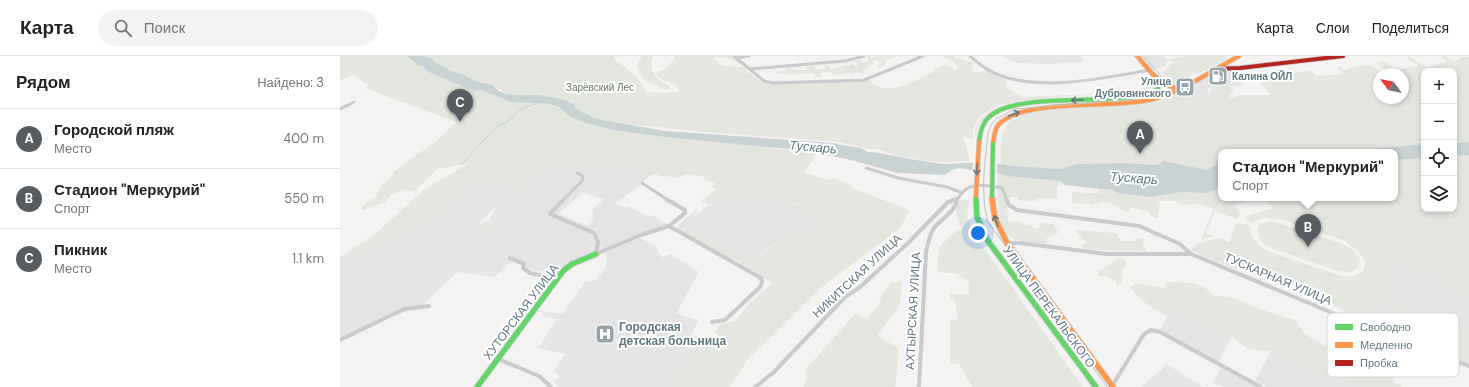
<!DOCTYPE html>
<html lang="ru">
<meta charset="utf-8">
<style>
body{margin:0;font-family:"DM Sans",sans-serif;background:#f2f2f2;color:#222}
.controls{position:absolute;right:12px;top:12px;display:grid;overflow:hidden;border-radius:8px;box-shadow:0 2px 6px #0003}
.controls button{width:36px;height:36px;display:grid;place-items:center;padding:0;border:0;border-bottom:1px solid #e0e0e0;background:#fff;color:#222;font:20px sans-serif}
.compass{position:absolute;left:1033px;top:12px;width:36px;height:36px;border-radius:50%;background:#fff;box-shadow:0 2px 6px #0003;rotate:302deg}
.you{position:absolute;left:638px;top:177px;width:14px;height:14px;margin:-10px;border:3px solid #fff;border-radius:50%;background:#1a73e8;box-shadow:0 0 0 6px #1a73e833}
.badge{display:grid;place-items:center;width:26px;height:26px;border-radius:50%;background:#565c5f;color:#fff;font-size:13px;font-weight:700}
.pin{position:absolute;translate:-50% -33px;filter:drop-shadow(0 1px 2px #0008)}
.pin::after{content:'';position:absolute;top:21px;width:14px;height:12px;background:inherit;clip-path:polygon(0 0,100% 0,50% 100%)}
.popup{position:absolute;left:878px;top:93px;width:180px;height:52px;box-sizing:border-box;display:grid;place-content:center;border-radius:8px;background:#fff;filter:drop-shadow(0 1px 3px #0005);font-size:13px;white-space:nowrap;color:#767676}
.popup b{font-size:15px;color:#222}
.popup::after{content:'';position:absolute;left:50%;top:100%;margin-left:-8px;border:8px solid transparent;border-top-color:#fff}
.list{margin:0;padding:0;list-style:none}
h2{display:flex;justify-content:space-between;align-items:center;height:52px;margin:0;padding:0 16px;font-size:17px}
h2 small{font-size:13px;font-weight:400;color:#767676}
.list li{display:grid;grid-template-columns:26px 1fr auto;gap:12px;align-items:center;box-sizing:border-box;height:60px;padding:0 16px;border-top:1px solid #e0e0e0}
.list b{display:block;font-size:15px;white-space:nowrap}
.list p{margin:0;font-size:13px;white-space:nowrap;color:#767676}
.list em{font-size:13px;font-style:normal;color:#767676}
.icon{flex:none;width:22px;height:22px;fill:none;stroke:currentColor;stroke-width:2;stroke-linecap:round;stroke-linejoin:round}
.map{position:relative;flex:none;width:1129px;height:331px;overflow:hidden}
header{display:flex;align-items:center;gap:24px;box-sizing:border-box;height:56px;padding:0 20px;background:#fff;border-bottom:1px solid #e0e0e0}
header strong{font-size:19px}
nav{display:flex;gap:22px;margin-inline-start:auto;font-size:14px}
.search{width:280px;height:36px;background:#f2f2f2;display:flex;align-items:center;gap:10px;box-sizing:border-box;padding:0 14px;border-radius:22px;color:#767676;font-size:15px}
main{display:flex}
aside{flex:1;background:#fff}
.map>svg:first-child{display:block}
</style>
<header>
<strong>Карта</strong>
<div class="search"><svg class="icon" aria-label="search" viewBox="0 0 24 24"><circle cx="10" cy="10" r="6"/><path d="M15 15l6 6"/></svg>Поиск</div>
<nav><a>Карта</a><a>Слои</a><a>Поделиться</a></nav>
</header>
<main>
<aside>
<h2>Рядом<small>Найдено: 3</small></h2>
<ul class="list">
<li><span class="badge">A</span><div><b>Городской пляж</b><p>Место</p></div><em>400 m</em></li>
<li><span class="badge">B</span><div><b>Стадион &quot;Меркурий&quot;</b><p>Спорт</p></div><em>550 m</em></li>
<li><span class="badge">C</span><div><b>Пикник</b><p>Место</p></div><em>1.1 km</em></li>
</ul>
</aside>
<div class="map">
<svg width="1129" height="331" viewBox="0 0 1129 331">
<rect width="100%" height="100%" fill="#f4f3f2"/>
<!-- built -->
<g fill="#e4e5e4" fill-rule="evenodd">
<polygon points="663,0 740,0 745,5 713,8 676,7"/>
<polygon points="798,0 825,0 825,3 829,3 829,4 825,10 812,15"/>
<polygon points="878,11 891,16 903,29 867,32 874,52 861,52 848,46 854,34 845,29"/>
<path d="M250,107l26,4 33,9 -9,10 -26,18 10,3 4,-1 20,11 4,-2 16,10 -75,29 -35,20 -27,-4 -10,-6 -11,-2 -10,10 -6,5 -37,-5 -34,33 -56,21 -27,15v-85l5,1 44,-14 25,-16 12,-4 46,-40 11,-2h37l-48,50 2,4 9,-2 24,-36 6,-5 10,-5 27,-23 37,2zM242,137l22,6 -12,11 2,1 -2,4 2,4 -6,7 -30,-12z"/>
<polygon points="383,139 409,146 422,139 433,140 433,144 448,146 472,158 477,154 487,164 461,179 456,180 434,188 411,206 346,171 344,168"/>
<polygon points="300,182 316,190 317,194 323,202 330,198 359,216 336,258 359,264 351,279 369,283 340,316 332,331 220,331 213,325 220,321 214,315 225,298 198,292 217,263 202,260 204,257 197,255 198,254 222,258 246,225 254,225 264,215 267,205 265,197"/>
<polygon points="1046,198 1129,225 1129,291 1030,255"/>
<polygon points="830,256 837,257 892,281 880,303 878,305 819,274"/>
<polygon points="931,295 971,314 1019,331 926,331 915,325"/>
<polygon points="825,308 830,310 863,331 801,331 818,316 822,314"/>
<polygon points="881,312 917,331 885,331 872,327"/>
</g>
<!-- green -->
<g fill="#e4e6e0" fill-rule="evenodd">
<path d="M0,0h66l8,5 3,4 5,1 7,6 44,19 8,-1 30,12 38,2 16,7 92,25 94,9 27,4 31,2 7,3 -4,8 -8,10 23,8 6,-2 17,7 4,4 56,21 -10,18 -79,60 -73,71 -18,28h-58l8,-15 29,-33 11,4v-5l-5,-7 5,-6 15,-4 15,-18 22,-20 -21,-14 -74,-39 2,-6 17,-14 2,2 -14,12 2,3 65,35 39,-28 11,1 26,-15 -10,-9 -16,6 -5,-5 1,-7 -9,-3 -15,-2v-4l-11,-1 -13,7 -26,-7 -15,10 -7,-4 15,-11 -5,-3 4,-4 -8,-2 -5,-5 -18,-2 -5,4 -14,-2 -4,1 -5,-3 -7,2 -32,-9 -27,-4 -3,3 -36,-2 -28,23 -10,5 -6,5 -23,36 -11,2 -13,7 21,-19 9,-3c0,-8 23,-34 29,-39h-36l-11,2 -46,40 -12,4 -25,16 -49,27v-3l8,-7 -6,-4 33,-22 50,-45 43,-25c-11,0 -21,4 -31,5l-23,23 -9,-3 -14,6 -6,7 -22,8 -2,-3 14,-10 7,-12 12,-11 -2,-1 47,-34 17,-17 -91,-34 4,-2 -15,-11 -14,5z"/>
<path d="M84,0h190l1,4c16,12 22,13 31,32l17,1 16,-2 -3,-6 -12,-4 -8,-6 1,-3 6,-2 11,-10v-4h59l10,8c-13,-3 -15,-8 -29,-6 10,12 17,7 31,9l3,7 2,-1 12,9 9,2 99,-4c2,2 4,5 7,6 18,8 43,-8 58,-15v-2l11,-5 10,6 1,-4 -6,-6 -9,-3 1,-1h10l2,2 19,5 -2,9h10l6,-2 11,6 8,3 -1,8 16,10 97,-4c-20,1 -39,3 -59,4 -26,2 -92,2 -87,42l-10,-2c3,10 6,13 6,24l-29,1 -19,-2 -26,-5 -18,-6h-9l-29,-7 -135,-10 -87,-9 -20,-4 -22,-11v-3l-4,-3 -30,-6 -32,-1 -18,-11 -5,1 -9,-3 -19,-9 -5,-1 -19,-10 -1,-3z"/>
<path d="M302,0h11c-5,16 2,22 16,29l2,4 -5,1 -22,-10 -7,-12v-4z"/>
<path d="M529,0l3,2 5,-2h20l-13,6 3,2 -9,4 -2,-2 6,-3 -7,-3 -3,2 3,2 -8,2 1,2 -6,2 3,3 -4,1 -3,-2 -8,3v-2l-18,2v-3h-11v5h-6v-4c-12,1 -33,3 -42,-1l13,-1v-3l6,-1 1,3h14v-4h7l1,3h10v-4h4l1,4 23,-5 3,3 3,-1 -4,-5 5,-1 4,3 5,-3 -3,-2z"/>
<polygon points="848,0 884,0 889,2 858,18 855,17 849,20 851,23 845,25 844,13 844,26 834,31 828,29 823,20 824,20 823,17 821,17 829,12 833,6 829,4 829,3 835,3 834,2"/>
<path d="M1099,0h6l10,6 6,-4 -2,-1h10v85l-15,1v-72h-30v73l-84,8h-119v10l-14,8 -43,-9 -7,4 -33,-2 -47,1 -17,5 -47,-3 -12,-2c0,-12 -2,-29 6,-39 5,-5 11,-9 18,-11 41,-11 85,-3 126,-11 15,-3 26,-9 39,-18l7,6 -7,11 15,7 7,-2 -5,-10 6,-11h11l9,1v5l-4,4 4,3 6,-4h31l-12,-16 18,-1 -1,-1 8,-2 -1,-1 28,-3 6,5 27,-2 -7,-7h4l4,3h5l-1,-2 10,-1 -1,-1 13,-1 11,7 6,-1 -11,-9 8,-1 12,9 23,-4 -13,-8 4,-1 16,10 14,-3 -2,-1 9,-2zM1039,18h24v24h-24z"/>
<path d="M815,29v2l-20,7 -113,9c-20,3 -42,10 -46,33h-1c-1,-19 18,-27 33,-33l112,-9z"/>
<path d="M1129,99v141l-4,-1v-3l-29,-10v-7l-10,-4 -1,5h-5l1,-4 -7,-3v-3l-24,-9 -2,15 7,3 -2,24 12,7 1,11 -18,-6v-4l-11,-4 -2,6 23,9v3l-3,-1 -2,15 -49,-21 -1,-4 -9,-4 -7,-10 -27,-9 -53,-22 -2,2 -7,-1 -2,4 -44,-19 -1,-2 6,-5 22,-6 11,4 6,-19 9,1 6,3c-3,11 10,20 19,25l71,24h14l9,-6 1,-10 -7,-9 -13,-10 -65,-22 -16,-1 -12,5 -8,-6 30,-9 -11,-10h132v-38l29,-2v51h30v-53z"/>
<path d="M658,117l9,3 53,5 2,3 -5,3v12l-19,-1 -2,3 -17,-1 -1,-3h-8l-3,8 1,16 14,1 1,2 9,1 1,3 6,1 1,-6 14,1 4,9 -12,6 2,4c-7,1 -15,0 -22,-1 -5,-1 -13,-2 -17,-6 -13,-11 -12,-48 -11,-63z"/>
<polygon points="881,131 881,142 915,142 894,150 901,158 897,163 875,155 866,177 874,180 861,184 874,152 856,148 843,149 835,145 818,145 820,150 817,162 811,160 810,157 792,151 787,157 770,147 760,146 759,148 754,147 754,149 732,147 732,136 766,138 758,136 760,133 811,141 842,136 867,137"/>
<path d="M623,143l6,2 -2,16 7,17 109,153h-111l-13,-23 -9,-1v-42l8,-2 -3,-19 -6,-1 1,-5h19v-13l-7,-3 -4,-4 -21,-2 2,-24 12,-13 11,-7c-5,-10 -7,-16 -4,-26z"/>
<polygon points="932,165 1003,188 1014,195 1020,203 1019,211 1011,216 998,215 928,191 920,184 917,175 919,168"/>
<polygon points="735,174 776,177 781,185 794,185 796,182 804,183 802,191 804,190 806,195 763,194 742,192 741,189 747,187"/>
<polygon points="778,202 785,204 786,210 781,213 783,222 780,229 776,229 776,225 766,220 759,220 758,216"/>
<polygon points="562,224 560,249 537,279 559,293 555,331 463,331 467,320 465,314 516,257 527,263 539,249 542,238 551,227"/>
<path d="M827,226l25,1 12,4 11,9 15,1 41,16 24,7 10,14 22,13 24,10 12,2 11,4 18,14 2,5 8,5h-43l-48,-17 -40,-19 -23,-2 -16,-12 -55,-24 -7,-1 -3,4c-13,-7 -29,-16 -37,-29l7,-4 27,5z"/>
<polygon points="1080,257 1129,269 1129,286 1080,269"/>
<polygon points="1070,267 1129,288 1129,308 1078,289 1078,273 1069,269"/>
</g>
<!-- water -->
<g fill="#c9d3d4">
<path d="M66,0h18l9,3 1,3 19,10 13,3 -1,1 13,6 15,3c9,13 30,10 43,10 11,1 31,4 39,10v3l22,11 68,12 167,12 28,5 8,4h5l43,8 27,4 46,-2 24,4 47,3 17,-5 47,-1 33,2 7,-4 43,9 14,-8v25l-14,6 -25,-1 -31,5 -32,-4 -8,-3 -46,-5 -5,-4 -53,-5 -8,-3h-14l-25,-5 -8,2 -7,5 -47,-2 -47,-13 -42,-9 -144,-14 -51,-7 -28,-7 -15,-6 -11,-9 -10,-4 -39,-2 -30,-12 -8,1 -44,-19 -7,-6 -5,-1 -3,-4z"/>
<polygon points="1129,86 1129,99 1114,100 1114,87"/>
<polygon points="1084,88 1084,102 1055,104 1055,96 1000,96"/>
</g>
<!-- pier -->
<polygon fill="#f4f3f2" points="633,104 657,105 657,119 632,117"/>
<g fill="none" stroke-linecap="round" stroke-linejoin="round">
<!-- stream -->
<polyline stroke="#c9d3d4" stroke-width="1" points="121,109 156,71 170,64 180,54 197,47"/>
<!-- fast-far1 casing -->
<g stroke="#d0d1d2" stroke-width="5.5">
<g id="fast-far1">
<path d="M639,86c1,-9 3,-19 10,-25 26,-25 117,-12 155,-22 5,-1 10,-4 14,-6l1,-6 -2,-5"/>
<polyline points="636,140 636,144"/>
</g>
</g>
<!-- fast casing -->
<g stroke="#d0d1d2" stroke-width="7">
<g id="fast">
<polyline points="636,143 637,161 648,185 756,331"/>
<polyline points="137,331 223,215 232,208 256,198"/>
</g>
</g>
<!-- slow-far1 casing -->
<g stroke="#d0d1d2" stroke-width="5.5">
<g id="slow-far1">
<path d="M797,0c12,13 21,29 40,32"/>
<path d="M653,88c1,-6 1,-15 6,-20 28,-27 119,-14 158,-26 29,-9 56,-28 82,-42"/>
<polyline points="652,140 653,144"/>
</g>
</g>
<!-- slow casing -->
<g stroke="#d0d1d2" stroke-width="7">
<polyline id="slow" points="652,143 655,162 667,187 773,331"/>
</g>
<!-- jam casing -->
<g stroke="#d0d1d2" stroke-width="5.5">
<polyline id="jam" points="875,13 900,12 1003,0"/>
</g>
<!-- street-far1 -->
<g stroke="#cacbcc" stroke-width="3">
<polyline points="394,0 424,25 433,27 524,24 583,0"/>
<path d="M630,0c5,4 11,10 17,13 42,26 117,9 163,1"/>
<polyline points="397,2 409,0"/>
<polyline points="409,13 505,5 524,0"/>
<polyline points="0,53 14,46"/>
<polyline points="526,112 558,122 607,131 620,136"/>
<polyline points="302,127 328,144"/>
<polyline points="223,144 242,125 243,120 237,117"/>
<polyline points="615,144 617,143"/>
<path d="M617,144c11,-20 26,-15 45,-12l5,12"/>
</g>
<!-- street -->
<g stroke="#cacbcc" stroke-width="4">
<polyline points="224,143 210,158 254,177 258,186 256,198"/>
<polyline points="326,143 345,154 345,157 329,170"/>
<polyline points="666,143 669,149 677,154 799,170 840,188 850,197"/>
<polyline points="667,187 680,187 767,198 851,198 1024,270 1129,310"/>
<polyline points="256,198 301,179 329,170 421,222 422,226 420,231 385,264 372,266"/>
<polyline points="170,202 184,208 183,212 190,217 217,223"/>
<polyline points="0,284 64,253 89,250"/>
<polyline points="158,303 199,320 211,331"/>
<polyline points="772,330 804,278 811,274 820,276 921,331"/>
<polyline points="415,331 433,317 505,241 519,232 568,187 608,146 617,143"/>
<path d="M579,331l7,-135c2,-8 3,-17 8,-24 7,-9 22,-17 23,-29"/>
</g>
<!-- fast-far1 -->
<use href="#fast-far1" stroke="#63d668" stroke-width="4"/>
<!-- fast -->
<use href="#fast" stroke="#63d668" stroke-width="5"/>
<!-- slow-far1 -->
<use href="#slow-far1" stroke="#ff974d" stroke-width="4"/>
<!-- slow -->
<use href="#slow" stroke="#ff974d" stroke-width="5"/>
<!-- jam -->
<use href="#jam" stroke="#b3261e" stroke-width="4"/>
<!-- tram -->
<path stroke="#bfc1c2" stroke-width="1" d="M767,331l-119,-165c-8,-29 -3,-60 0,-89l3,-8 5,-6 19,-10 123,-10 22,-6 4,-5 1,-5 -3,-6 -19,-21"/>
<!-- fast-bridge casing -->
<g stroke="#d0d0d0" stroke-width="5.5" stroke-linecap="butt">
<polyline id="fast-bridge" points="652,140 653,88"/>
</g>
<!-- slow-bridge casing -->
<g stroke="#d0d0d0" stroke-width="5.5" stroke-linecap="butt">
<polyline id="slow-bridge" points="636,140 639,86"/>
</g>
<!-- fast-bridge -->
<use href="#fast-bridge" stroke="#63d668" stroke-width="4"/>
<!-- slow-bridge -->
<use href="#slow-bridge" stroke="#ff974d" stroke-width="4"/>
</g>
<!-- one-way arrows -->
<defs><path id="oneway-shaft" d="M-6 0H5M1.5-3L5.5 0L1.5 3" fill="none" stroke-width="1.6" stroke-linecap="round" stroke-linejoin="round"/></defs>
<g stroke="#637882">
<use href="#oneway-shaft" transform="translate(737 44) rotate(176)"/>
<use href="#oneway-shaft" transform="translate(674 58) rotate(-21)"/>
<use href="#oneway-shaft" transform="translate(637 113) rotate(94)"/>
<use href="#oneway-shaft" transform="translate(656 165) rotate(-108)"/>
</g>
<!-- icons -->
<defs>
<g id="fuel-square" transform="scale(1)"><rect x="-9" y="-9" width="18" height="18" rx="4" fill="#96a3a9" stroke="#fff"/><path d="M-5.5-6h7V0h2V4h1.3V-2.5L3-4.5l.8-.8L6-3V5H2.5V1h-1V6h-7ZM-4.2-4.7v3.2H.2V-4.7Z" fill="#fff"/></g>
<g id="bus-square" transform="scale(1)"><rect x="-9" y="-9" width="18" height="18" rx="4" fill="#96a3a9" stroke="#fff"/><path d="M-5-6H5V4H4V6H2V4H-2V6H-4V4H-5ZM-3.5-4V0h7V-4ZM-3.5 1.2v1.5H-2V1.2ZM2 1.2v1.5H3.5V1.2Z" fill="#fff"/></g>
<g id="hospital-square" transform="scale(1)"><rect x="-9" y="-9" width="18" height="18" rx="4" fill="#96a3a9" stroke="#fff"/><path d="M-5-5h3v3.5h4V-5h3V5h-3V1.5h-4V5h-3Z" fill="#fff"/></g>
</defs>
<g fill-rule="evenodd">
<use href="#fuel-square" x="878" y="20"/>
<use href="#bus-square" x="845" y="31"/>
<use href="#hospital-square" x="265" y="278"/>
</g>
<g text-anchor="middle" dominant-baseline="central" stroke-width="4" stroke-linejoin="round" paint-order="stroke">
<!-- far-poi labels -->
<g font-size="10" font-weight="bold" fill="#637882" stroke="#fff" text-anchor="start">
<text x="892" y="20">Калина ОЙЛ</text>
<text x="831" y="25" text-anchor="end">Улица<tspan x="831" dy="12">Дубровинского</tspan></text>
</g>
<!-- far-park labels -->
<g font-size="10" fill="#6a7962" stroke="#fff">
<text x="260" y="31">Зарёвский Лес</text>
</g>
<!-- street labels -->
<g font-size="12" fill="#637882" stroke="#fff">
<text transform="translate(517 220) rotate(-43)">НИКИТСКАЯ УЛИЦА</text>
<text transform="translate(938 223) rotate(23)">ТУСКАРНАЯ УЛИЦА</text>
<text transform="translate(709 251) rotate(54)">УЛИЦА ПЕРЕКАЛЬСКОГО</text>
<text transform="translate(573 255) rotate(-87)">АХТЫРСКАЯ УЛИЦА</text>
<text transform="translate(181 256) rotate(-53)">ХУТОРСКАЯ УЛИЦА</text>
</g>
<!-- poi labels -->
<g font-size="12" font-weight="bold" fill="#637882" stroke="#fff" text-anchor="start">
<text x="279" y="271">Городская<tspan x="279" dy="14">детская больница</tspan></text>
</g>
<!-- water labels -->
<g font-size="13" font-style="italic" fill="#5f7b7f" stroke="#fff">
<text transform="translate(473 91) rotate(5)">Тускарь</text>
<text transform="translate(794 122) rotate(4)">Тускарь</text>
</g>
</g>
<!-- legend -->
<rect x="987" y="257" width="132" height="64" rx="6" fill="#fff" stroke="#d0d6da" stroke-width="1"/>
<rect x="995" y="268" width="18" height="6" fill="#63d668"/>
<rect x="995" y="286" width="18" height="6" fill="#ff974d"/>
<rect x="995" y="304" width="18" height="6" fill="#b3261e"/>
<g font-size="11" fill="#637882">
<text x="1020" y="275">Свободно</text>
<text x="1020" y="293">Медленно</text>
<text x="1020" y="311">Пробка</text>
</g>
</svg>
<div class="controls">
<button>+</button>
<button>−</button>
<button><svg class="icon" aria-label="locate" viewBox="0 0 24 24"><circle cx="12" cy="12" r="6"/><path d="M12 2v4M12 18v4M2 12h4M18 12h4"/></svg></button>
<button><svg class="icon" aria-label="layers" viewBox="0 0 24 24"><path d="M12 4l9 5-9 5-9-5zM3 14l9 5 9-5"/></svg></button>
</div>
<svg class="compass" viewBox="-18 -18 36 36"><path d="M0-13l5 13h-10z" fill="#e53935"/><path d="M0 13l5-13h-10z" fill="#767676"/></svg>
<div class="you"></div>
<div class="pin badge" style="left:800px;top:98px">A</div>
<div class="pin badge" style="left:968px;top:191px">B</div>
<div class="popup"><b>Стадион &quot;Меркурий&quot;</b>Спорт</div>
<div class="pin badge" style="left:120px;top:66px">C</div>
</div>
</main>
